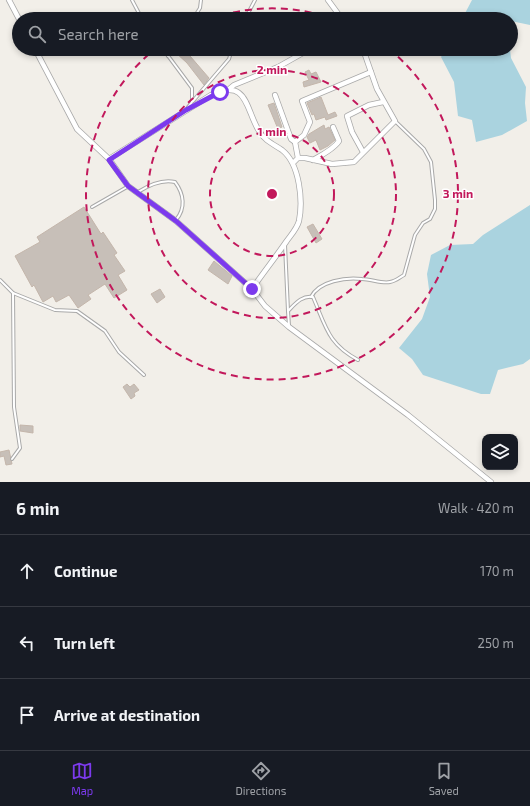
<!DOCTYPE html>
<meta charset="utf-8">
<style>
body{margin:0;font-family:"Exo 2",sans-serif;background:#242831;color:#f1f3f6}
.controls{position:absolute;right:12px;bottom:12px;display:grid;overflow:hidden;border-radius:8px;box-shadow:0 2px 6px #0003}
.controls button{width:36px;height:36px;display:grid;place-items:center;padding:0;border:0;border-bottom:1px solid #363941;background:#171b24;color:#f1f3f6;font:20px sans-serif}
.stop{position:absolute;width:12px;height:12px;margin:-9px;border:3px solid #7c3aed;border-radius:50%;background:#fff}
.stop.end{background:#7c3aed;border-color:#fff;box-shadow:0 1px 4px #0008}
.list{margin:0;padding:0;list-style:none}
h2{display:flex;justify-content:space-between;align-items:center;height:52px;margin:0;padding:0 16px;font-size:17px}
h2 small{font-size:13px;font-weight:400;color:#9ea1a6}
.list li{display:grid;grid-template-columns:26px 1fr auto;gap:12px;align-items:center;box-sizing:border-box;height:72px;padding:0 16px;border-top:1px solid #363941}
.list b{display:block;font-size:15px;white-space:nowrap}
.list em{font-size:13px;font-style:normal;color:#9ea1a6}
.icon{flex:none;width:22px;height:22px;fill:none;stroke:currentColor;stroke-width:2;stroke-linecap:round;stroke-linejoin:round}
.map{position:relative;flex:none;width:530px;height:482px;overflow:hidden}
.search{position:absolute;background:#171b24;box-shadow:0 2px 6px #0003;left:12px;right:12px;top:12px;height:44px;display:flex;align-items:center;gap:10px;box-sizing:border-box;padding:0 14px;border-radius:22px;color:#9ea1a6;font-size:15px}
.sheet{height:268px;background:#171b24}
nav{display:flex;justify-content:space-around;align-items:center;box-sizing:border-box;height:56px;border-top:1px solid #363941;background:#171b24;font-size:11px;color:#9ea1a6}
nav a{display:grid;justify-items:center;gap:2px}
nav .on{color:#7c3aed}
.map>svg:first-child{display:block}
</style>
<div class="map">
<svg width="530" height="482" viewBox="0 0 530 482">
<rect width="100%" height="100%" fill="#f2efe9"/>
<!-- water -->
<g fill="#aad3df">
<polygon points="472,0 530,0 530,25 511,21 511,19 462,19"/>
<polygon points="446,49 510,49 511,58 526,87 525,103 527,121 502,135 476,142 472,120 458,116 454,82 441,57"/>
<polygon points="530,205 530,359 523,364 498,370 490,394 481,394 423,375 412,359 399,348 422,319 430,297 427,274 431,255 450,245 473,244 483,235"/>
</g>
<!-- building -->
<g fill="#c7bfb8" stroke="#c4b6ab">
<polygon points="176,49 184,49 209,78 204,85 187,63 175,52"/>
<polygon points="309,70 311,74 316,72 321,82 304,87 303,82 309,80 305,72"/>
<polygon points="321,97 328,115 335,112 337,116 326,120 325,117 316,120 314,114 312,115 307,103"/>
<polygon points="274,103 282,127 278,129 268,105"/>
<polygon points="324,125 325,129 329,127 335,140 328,146 320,150 316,140 310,143 307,137 309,134"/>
<polygon points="84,207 101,234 103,232 117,253 114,255 125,271 118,275 127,290 114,298 105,284 88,295 91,299 78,308 69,295 56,302 53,296 43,302 34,285 32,287 15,256 40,242 37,237"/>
<polygon points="313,224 322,239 316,243 307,227"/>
<polygon points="214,261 232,276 228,284 208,270"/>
<polygon points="160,289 165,297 157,303 151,294"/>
<polygon points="127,384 130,387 134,384 139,390 134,393 135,396 131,399 123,387"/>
<polygon points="20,425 33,426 33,433 20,431"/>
<polygon points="9,450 12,464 6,465 4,456 0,457 0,452"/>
</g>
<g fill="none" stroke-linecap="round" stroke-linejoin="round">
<!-- lane casing -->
<g stroke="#a9a9a9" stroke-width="4">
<g id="lane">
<polyline points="132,0 142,19"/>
<polyline points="193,19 200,8 201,0"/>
<polyline points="245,19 255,0"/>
<polyline points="163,49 192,88 192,102 188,107"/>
<polyline points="168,56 174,49"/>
<polyline points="193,101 229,59 232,49"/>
<path d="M138,192c11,-7 24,-13 37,-10 9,12 11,26 1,38"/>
<polyline points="92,207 127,187"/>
<polyline points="285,245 288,311"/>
<polyline points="0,280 13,293 55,310 77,311 105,331 119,352 144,375"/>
<path d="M311,297c8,-16 35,-20 51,-18 9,0 20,5 28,3 6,-1 10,-5 14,-7l11,-40 8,-12 7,-4 5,-10v-9l-4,-38 -7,-13 -28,-27"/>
<path d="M289,326l-1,-15c7,-7 14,-16 25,-14 13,30 15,47 45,63"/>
<polyline points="12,459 20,448 14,407 13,293"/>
</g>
</g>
<!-- street casing -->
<g stroke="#a9a9a9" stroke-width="6">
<g id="street">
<polyline points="9,0 19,19"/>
<polyline points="328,0 342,19"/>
<polyline points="35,49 77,129 109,159 128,186 176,221 252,289 265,306 289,327 408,415 491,482"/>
<polyline points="363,49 371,72"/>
<polyline points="228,90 234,85 278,67 310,49"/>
<polyline points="275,95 291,139 295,142"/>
<polyline points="363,152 352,132 347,116 369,105 383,102"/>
<path d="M109,159l102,-64c37,-17 34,13 48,36 6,10 14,13 23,19 18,14 21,51 17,71 -2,8 -9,15 -13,21 -11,16 -23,31 -34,47"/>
<path d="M313,160c9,-5 21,-11 26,-19l-6,-14"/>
<polyline points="293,163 298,158 305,158 332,164 354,162 395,121 377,89 371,72 302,101 310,122 304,135 295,142 298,158"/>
</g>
</g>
<!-- lane -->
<use href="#lane" stroke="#fff" stroke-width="2"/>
<!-- street -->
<use href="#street" stroke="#fff" stroke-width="4.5"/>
</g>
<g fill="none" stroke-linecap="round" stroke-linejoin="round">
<!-- route -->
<polyline stroke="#7c3aed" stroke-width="5" points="220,92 186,110 109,160 128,186 176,221 252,289"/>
</g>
<!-- distance rings -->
<g fill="none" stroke="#c2185b" stroke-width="2" stroke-dasharray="7 5">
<circle cx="272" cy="194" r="62"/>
<circle cx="272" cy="194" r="124"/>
<path d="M210 19A186 186 0 0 1 334 19M389 49A186 186 0 1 1 155 49"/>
</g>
<circle cx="272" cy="194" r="6" fill="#c2185b" stroke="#fff" stroke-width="2"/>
<g font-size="12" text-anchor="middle" font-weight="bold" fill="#c2185b" stroke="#fff" stroke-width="3" stroke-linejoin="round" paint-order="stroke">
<text x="272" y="74">2 min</text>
<text x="272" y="136">1 min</text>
<text x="458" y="198">3 min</text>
</g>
</svg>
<div class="controls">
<button><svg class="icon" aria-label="layers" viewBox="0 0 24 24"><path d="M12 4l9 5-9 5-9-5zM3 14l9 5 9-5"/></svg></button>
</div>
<div class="stop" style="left:220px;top:92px"></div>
<div class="stop end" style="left:252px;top:289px"></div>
<div class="search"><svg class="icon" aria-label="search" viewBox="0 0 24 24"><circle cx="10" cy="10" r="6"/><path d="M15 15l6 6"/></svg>Search here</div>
</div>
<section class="sheet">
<h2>6 min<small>Walk · 420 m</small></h2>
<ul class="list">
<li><svg class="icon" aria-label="ahead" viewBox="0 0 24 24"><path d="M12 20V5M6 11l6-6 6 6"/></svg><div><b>Continue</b></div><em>170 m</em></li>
<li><svg class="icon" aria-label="left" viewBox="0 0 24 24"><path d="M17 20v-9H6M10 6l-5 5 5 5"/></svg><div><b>Turn left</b></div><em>250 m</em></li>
<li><svg class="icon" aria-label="arrive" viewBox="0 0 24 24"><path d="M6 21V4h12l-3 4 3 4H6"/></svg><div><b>Arrive at destination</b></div></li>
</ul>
</section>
<nav>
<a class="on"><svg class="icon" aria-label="map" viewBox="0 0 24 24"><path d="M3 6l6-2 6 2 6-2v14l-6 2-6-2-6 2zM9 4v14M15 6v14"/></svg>Map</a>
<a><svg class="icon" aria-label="directions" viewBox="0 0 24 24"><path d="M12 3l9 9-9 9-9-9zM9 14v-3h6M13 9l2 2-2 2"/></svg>Directions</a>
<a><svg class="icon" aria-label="saved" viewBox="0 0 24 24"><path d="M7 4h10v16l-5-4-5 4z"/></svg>Saved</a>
</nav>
